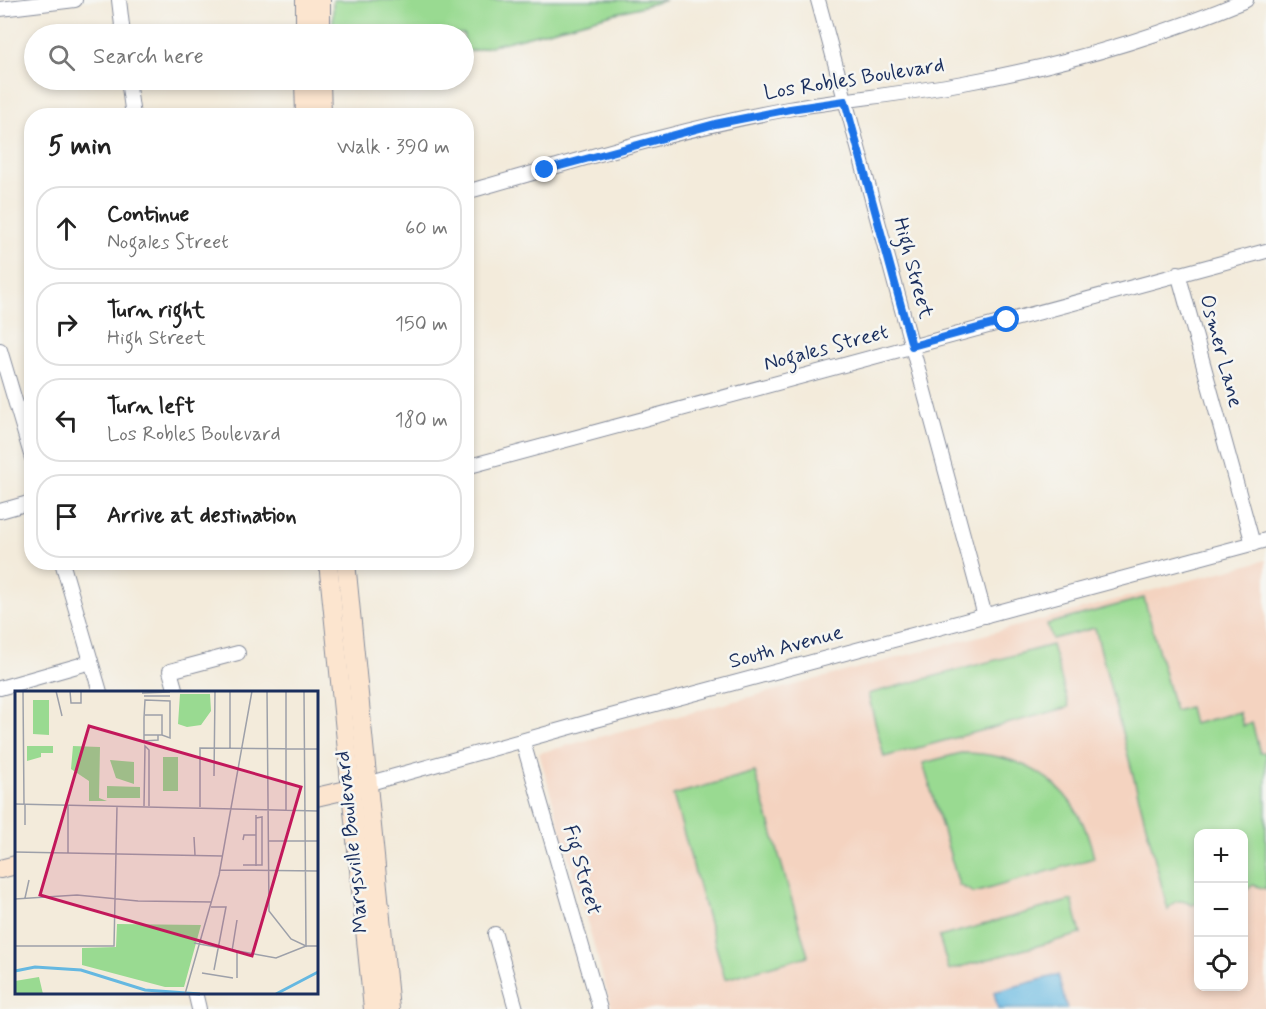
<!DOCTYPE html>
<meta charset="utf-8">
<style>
body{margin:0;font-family:Mynerve,sans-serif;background:#f6f6f6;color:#222}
.controls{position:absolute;right:18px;bottom:18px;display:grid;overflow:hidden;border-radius:12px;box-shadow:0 3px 9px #0003}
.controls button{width:54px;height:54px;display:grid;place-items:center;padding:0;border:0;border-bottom:2px solid #e0e0e0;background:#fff;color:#222;font:30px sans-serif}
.stop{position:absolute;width:18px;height:18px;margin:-14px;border:4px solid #1a73e8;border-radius:50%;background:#fff}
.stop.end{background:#1a73e8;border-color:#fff;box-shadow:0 2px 6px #0008}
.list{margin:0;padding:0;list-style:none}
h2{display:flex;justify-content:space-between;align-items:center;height:78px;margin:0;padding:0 24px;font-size:26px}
h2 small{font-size:20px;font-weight:400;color:#767676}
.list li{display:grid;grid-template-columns:39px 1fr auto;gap:18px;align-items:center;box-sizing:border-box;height:84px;margin:0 12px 12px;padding:0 12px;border:2px solid #e0e0e0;border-radius:24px}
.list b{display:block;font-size:22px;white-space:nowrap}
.list p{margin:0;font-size:20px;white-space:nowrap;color:#767676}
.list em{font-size:20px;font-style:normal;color:#767676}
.icon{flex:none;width:33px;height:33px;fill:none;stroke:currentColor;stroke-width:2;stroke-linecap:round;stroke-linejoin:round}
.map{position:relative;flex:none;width:1266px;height:1009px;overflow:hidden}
.search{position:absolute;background:#fff;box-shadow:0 3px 9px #0003;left:24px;top:24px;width:450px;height:66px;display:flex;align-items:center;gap:15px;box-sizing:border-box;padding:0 21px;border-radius:33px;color:#767676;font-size:22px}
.panel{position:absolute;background:#fff;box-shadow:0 3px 9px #0003;left:24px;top:108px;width:450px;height:462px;border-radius:24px}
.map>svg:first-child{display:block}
</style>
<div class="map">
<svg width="1266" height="1009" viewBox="0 0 1266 1009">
<rect width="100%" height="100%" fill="#f6f6f2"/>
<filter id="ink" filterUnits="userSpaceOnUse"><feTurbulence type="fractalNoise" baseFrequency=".0167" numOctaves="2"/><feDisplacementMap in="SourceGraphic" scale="12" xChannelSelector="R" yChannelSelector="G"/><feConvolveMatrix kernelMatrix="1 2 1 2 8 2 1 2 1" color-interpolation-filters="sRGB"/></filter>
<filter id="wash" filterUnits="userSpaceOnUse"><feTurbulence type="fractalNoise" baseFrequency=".008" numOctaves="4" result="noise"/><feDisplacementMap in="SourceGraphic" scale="24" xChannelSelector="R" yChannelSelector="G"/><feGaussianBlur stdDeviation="1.35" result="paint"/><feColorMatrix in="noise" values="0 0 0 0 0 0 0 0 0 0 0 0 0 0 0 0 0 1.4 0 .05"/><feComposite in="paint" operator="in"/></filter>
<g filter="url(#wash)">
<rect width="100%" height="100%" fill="#f3ebdb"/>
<!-- built -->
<path fill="#f4d3c0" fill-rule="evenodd" d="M1266,560v449h-654l-73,-256zM1198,834h46v152h-46z"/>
<!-- green -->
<g fill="#99da91" stroke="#5a8478" stroke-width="1.5">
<polygon points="333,0 666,0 464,53 464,34 333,34"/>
<path d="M1144,598l31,113 14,-4 4,17 46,-12 4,14 9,-3 8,30 6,-1v137l-13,-4 -9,7v-58h-46v69l-6,2c-11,-6 -18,-6 -24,5l-73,-282 -43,11 -5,-15z"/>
<polygon points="1052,645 1069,707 884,757 868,694"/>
<path d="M961,753c70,0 119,36 133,105l-120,35 -15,-8 -36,-122z"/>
<polygon points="755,772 808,956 725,979 673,795"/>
<polygon points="1072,900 1081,934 949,970 939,937"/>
</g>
<!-- water -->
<polygon fill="#65b8e1" stroke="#4074a0" stroke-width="1.5" points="1058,975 1067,1009 998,1009 994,992"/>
</g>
<g filter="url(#ink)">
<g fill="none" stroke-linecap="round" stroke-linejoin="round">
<!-- street casing -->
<g stroke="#878d9c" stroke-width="16">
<g id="street">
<polyline points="119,0 123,34"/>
<polyline points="818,0 985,616"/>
<polyline points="0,9 75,0"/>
<polyline points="128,80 133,116"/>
<path d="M466,192c107,-30 213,-63 322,-83 58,-10 117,-15 175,-26 96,-17 192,-45 283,-83"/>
<polyline points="1178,273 1253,544"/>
<polyline points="0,350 32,458"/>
<polyline points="466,467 1266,251"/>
<polyline points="0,511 32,502"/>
<polyline points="62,562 100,692"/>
<polyline points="0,688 91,662"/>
<polyline points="176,692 170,671 238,653"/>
<polyline points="523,742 600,1009"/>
<polyline points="359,786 596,720 1266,540"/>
<polyline points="495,934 516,1009"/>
<polyline points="195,992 199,1009"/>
</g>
</g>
<!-- secondary casing -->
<g stroke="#878d9c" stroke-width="20">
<g id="secondary">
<polyline points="305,34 305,0"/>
<polyline points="321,34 321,0"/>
<polyline points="304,80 305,116"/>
<polyline points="321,80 322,116"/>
<polyline points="328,562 373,1009"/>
<polyline points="346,562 390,1009"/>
<polyline points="316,797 351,789"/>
<polyline points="0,869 16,865"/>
</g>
</g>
<!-- street -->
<use href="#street" stroke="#fff" stroke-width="14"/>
<!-- secondary -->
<use href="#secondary" stroke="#fce5cf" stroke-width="18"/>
</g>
</g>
<g fill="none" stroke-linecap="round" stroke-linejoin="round" filter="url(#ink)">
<!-- route -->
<polyline stroke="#1a73e8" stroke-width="8" points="545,170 715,124 790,109 845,101 912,346 1007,320"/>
</g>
<g text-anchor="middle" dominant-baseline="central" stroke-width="5" stroke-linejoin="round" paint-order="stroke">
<!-- street labels -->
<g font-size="21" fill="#1b2f5e" stroke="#f6f6f2">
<text transform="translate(854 79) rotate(-9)">Los Robles Boulevard</text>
<text transform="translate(913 268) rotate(75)">High Street</text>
<text transform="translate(826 348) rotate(-15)">Nogales Street</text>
<text transform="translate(1221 351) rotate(75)">Osmer Lane</text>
<text transform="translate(786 647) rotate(-15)">South Avenue</text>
<text transform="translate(352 842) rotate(-96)">Marysville Boulevard</text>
<text transform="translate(582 870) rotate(74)">Fig Street</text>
</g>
</g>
<!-- overview -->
<g transform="translate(15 691)">
<rect width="303" height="303" fill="#f3ebdb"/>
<path d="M165,3h30l1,17 -10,14 -14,2 -9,-3zM18,9h16v35l-16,-1zM12,55h26v7h-12v4l-14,4zM58,55l27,1 -1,51 8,3h-18v-20l-18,-12zM148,66h15v34h-15zM95,69l24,2v22l-18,-6zM92,95l33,1v11h-33zM102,233l84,1 -17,62h-19l-83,-22v-17l34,-1zM24,286l4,17h-28v-13z" fill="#99da91"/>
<path fill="none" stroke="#65b8e1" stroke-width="3" d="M0,280l20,-4 46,3 64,20 55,4M261,303l42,-22"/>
<path fill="none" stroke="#9da0a9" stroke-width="1.5" d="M8,0l1,113M41,0l6,25M55,0l1,12h10v-12M252,0l2,220 22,28 15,7 -2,-255M127,2l28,-1M129,5h26M130,24h17v20M129,44h18l8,3v-37l-25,-1 -1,18v23l14,-1v-5M215,57v-57M199,85l1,-85M0,113l303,7M10,113v21M129,115l1,-60 4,4v56M185,116v-59l118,1M271,119v-119M179,146l1,18M228,149l1,-5h12v-20M254,150h49M0,161l207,4M53,163v-49M228,174h19v-48l-6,1M241,175v-31M205,179l98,1M10,207l4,-18M0,208l62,-4 61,6 74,1M196,216h15l-12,63M179,252l82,15 30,-12h12M0,255h99l3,-140M217,260l5,-31M187,282l31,5M222,287v-26M39,303h21M170,303l34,-119 33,-184"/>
<path fill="#c2185b" fill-opacity="0.15" stroke="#c2185b" stroke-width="3" d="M74,35l212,61 -49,169 -212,-61z"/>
<rect width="303" height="303" fill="none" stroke="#1b2f5e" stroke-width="3"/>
</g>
</svg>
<div class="controls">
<button>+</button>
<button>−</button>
<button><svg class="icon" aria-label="locate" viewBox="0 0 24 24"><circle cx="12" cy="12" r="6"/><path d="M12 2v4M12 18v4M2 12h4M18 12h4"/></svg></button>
</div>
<div class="stop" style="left:1007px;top:320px"></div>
<div class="stop end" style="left:545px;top:170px"></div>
<div class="search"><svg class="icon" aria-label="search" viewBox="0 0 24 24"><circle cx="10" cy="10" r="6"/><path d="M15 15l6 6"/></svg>Search here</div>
<section class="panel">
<h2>5 min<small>Walk · 390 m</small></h2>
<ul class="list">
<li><svg class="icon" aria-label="ahead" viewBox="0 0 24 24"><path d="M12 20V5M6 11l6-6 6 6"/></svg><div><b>Continue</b><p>Nogales Street</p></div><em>60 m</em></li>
<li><svg class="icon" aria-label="right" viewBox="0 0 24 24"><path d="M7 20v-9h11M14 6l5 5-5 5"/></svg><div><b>Turn right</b><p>High Street</p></div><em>150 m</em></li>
<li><svg class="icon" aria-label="left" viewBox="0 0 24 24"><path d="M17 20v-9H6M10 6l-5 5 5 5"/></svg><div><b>Turn left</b><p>Los Robles Boulevard</p></div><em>180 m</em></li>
<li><svg class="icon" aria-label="arrive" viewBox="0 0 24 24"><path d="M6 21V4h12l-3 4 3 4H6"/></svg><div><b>Arrive at destination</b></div></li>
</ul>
</section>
</div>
